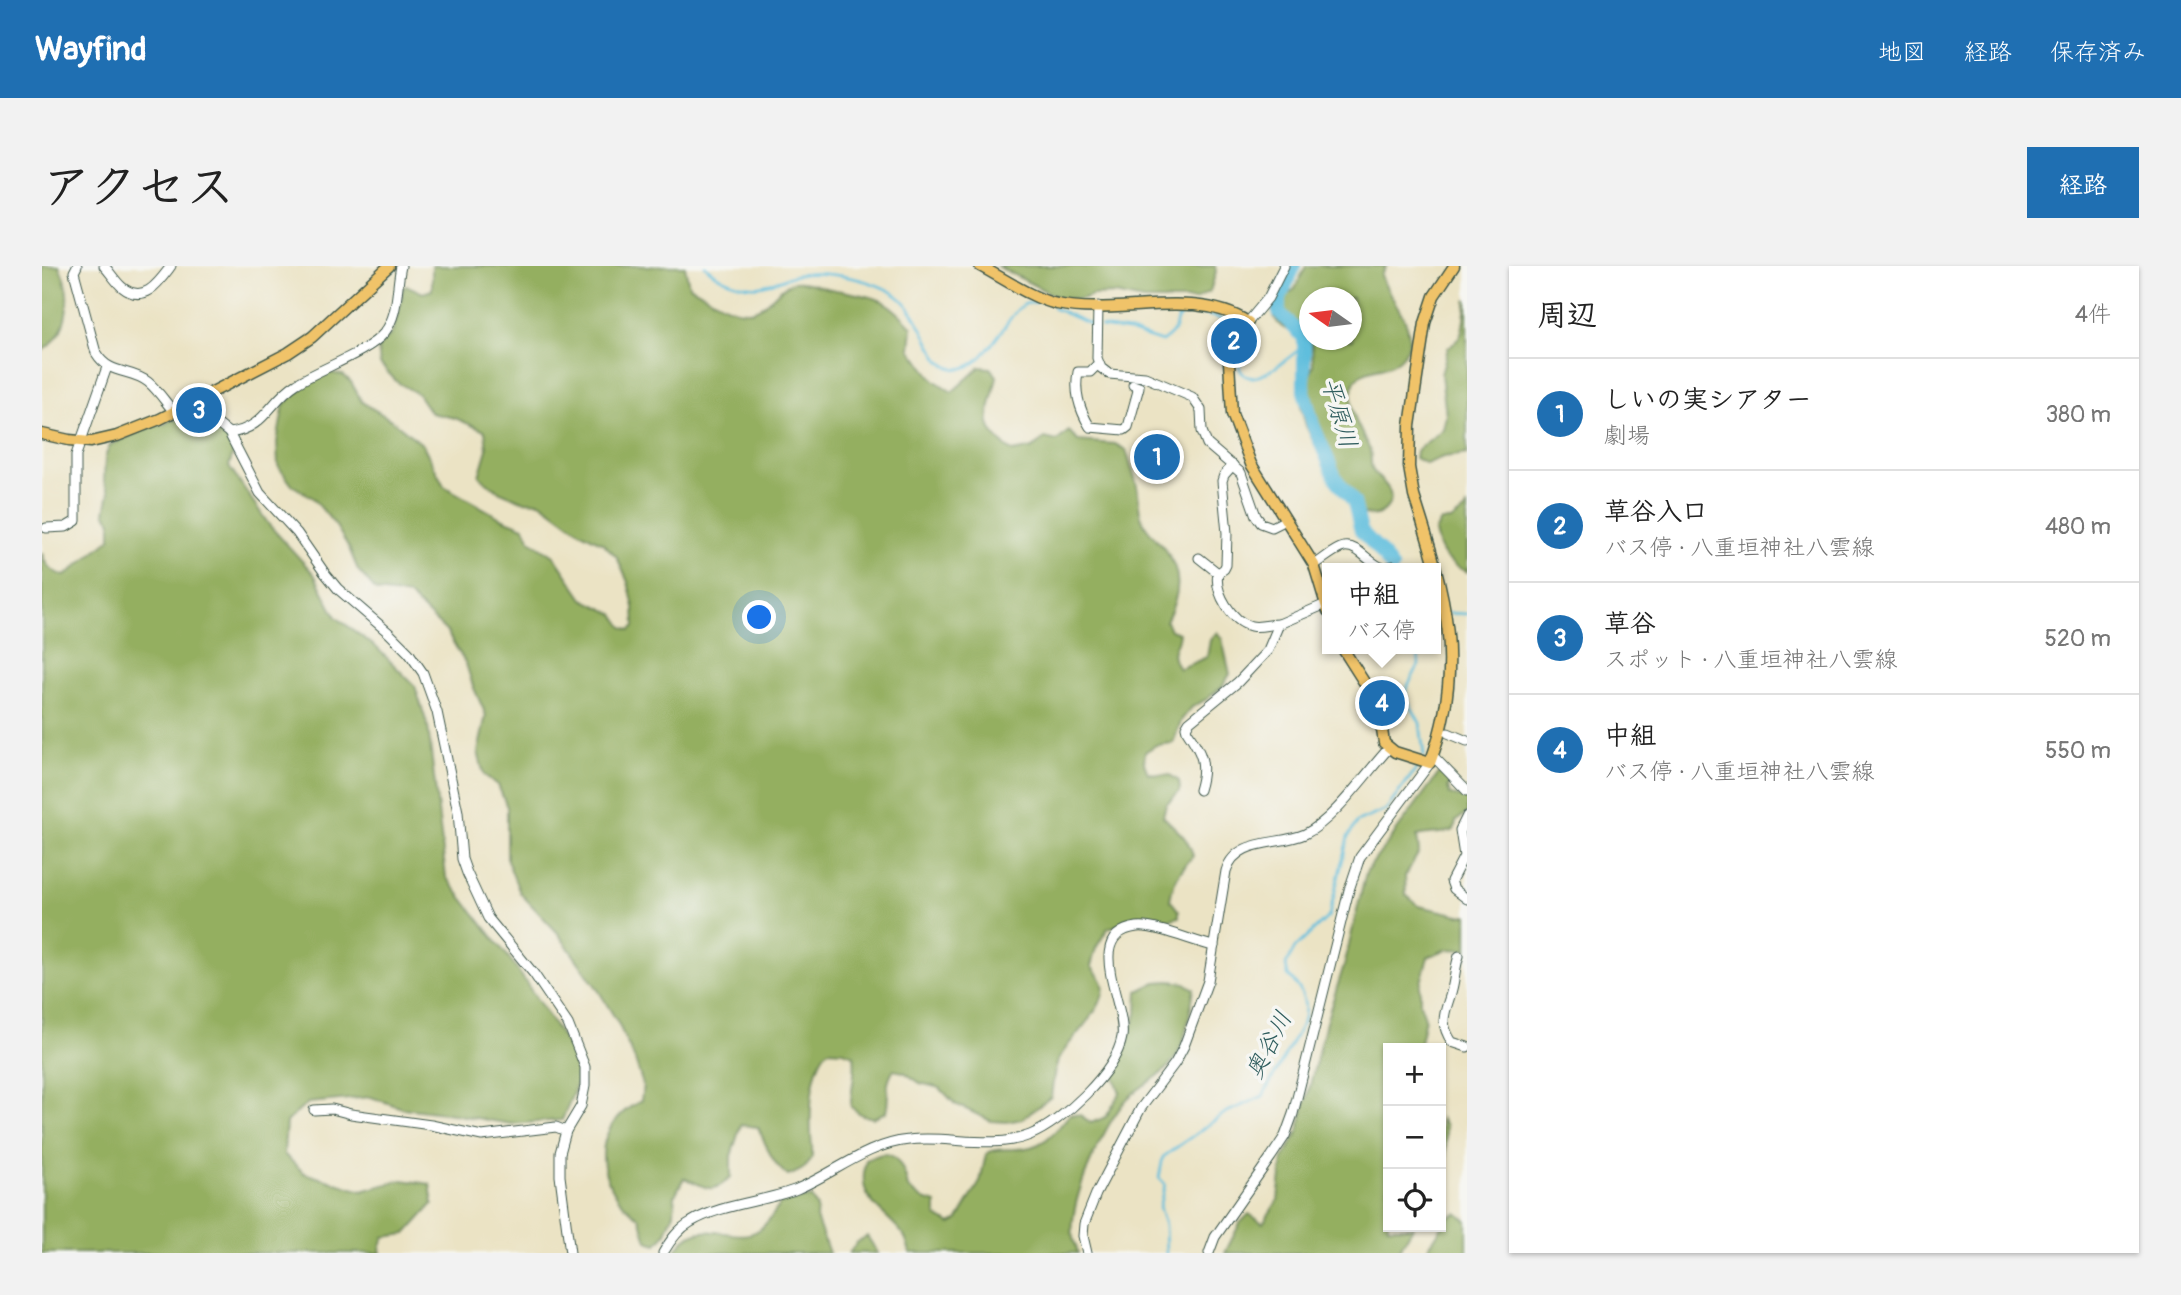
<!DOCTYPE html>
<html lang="ja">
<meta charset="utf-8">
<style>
body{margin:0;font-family:Pangolin,"Klee One",sans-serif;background:#f2f2f2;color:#222}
.controls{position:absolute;right:21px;bottom:21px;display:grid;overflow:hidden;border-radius:0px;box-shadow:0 2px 5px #0004}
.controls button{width:63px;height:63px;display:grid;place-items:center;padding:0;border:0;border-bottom:2px solid #e0e0e0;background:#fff;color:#222;font:35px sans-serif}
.compass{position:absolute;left:1257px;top:21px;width:63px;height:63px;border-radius:50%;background:#fff;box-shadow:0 2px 5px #0004;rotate:284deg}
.you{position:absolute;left:718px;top:352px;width:24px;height:24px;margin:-18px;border:5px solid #fff;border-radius:50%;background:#1a73e8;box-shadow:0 0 0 10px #1a73e833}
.badge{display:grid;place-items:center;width:46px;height:46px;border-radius:50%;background:#1f6fb2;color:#fff;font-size:23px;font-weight:700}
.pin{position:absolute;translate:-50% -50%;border:4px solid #fff;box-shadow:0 2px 7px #0006}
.popup{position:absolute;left:1280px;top:297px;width:119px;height:91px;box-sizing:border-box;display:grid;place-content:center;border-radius:0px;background:#fff;filter:drop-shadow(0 2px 5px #0005);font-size:23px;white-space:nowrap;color:#767676}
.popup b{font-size:26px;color:#222}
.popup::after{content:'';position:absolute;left:50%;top:100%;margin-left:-14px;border:14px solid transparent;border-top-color:#fff}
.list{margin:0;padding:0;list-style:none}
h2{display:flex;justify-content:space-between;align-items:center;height:91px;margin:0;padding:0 28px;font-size:30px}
h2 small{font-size:23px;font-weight:400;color:#767676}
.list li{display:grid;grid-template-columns:46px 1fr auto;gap:21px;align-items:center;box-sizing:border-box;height:112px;padding:0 28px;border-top:2px solid #e0e0e0}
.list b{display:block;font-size:26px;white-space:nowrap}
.list p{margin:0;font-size:23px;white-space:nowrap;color:#767676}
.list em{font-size:23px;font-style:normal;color:#767676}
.icon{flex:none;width:38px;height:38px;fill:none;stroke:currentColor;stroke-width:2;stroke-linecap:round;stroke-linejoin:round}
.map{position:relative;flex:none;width:1425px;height:987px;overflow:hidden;border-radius:0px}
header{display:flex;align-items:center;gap:42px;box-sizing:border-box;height:98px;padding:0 35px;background:#1f6fb2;color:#fff}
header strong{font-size:33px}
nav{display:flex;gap:38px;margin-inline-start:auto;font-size:24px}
.intro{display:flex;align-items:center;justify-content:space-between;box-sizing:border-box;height:168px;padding:0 42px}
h1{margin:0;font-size:49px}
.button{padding:18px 32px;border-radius:0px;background:#1f6fb2;color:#fff;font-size:24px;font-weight:700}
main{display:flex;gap:42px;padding:0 42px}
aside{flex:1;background:#fff;border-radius:0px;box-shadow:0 2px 5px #0004}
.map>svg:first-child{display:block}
</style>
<header>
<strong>Wayfind</strong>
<nav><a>地図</a><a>経路</a><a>保存済み</a></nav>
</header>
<div class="intro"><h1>アクセス</h1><a class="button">経路</a></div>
<main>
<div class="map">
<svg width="1425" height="987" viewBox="0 0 1425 987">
<rect width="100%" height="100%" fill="#f6f6f2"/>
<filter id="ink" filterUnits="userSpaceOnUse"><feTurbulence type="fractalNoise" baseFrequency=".0143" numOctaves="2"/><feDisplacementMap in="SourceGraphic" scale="14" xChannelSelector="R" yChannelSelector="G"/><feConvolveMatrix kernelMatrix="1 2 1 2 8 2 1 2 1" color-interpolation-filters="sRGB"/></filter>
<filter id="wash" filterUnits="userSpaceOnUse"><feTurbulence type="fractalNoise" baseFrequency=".00686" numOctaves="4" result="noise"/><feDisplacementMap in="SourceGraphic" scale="28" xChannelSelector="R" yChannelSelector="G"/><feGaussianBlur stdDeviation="1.57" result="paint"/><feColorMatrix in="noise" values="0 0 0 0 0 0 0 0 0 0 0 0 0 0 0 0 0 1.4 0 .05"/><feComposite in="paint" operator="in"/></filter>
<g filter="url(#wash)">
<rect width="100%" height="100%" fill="#ebe3c4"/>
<!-- forest -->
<g fill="#94af61" stroke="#5a764a" stroke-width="2">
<path d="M0,0h17c14,28 11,68 -17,85z"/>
<path d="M390,0h253l4,20c19,9 38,26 60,25 19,-2 30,-26 45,-29 13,-2 24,5 37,7 43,9 49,3 81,38l-2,22 24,31 18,12 28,-25 10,1 7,8c-7,37 -21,49 16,76l20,-4 12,-10 12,3 12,-10 9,10 37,3 11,6c4,13 10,28 12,42 1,10 0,17 4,27 5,13 15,19 23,30 18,25 15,46 1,72l4,9 9,3c-2,18 -12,16 0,36l28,-12 3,-17 7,-8 5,7 8,35 -8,13 -15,12 -15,8 -10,12 -9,24 -17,2 -11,7 -1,11 4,10 22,2 9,6 1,10 -14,13 -3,12c13,14 26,21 30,40 -13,15 -20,24 -23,44l9,11v6c-11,4 -18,3 -30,4 -14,0 -27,3 -41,7l-12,20 -5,18c3,5 11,12 12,18 6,22 -34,54 -44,75 -6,11 -6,26 -8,38l-29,22 -15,3 -16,-1 -36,-17 -15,-16 -20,-5 -16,-11 -11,-2c-10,17 -2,24 -7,42l-13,6 -11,-3 -11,-8c-1,-18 6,-34 3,-52l-11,-4 -15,-1c-18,18 -18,59 -17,84 0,6 2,15 1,22 -2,11 -14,16 -24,20 -17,-14 -21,-29 -30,-49l-17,-2 -10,31v21c-21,20 -24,9 -47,1l-9,17 -1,18 -9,22 -8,9 -10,-3 -7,-23c-46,-31 -53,-91 1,-117l2,-16 -8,-25 -17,-37 -21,-35 -40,-56 -37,-39 -13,-33v-53l-9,-22 -14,-10 -6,-23 8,-37 -13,-29 -7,-22 -19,-32 -39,-37 -32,-4 -18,-21 -9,-22 -13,-22 -23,-28 -21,-13 -14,-19 -1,-24 7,-38 32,-28 15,-3 12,2 8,7 11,20 31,19 30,24 21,41 57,32 23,9 6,13 24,16 29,43 31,15 9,13 7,3 5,-4 -1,-19 -6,-25 -11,-25 -14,-14 -22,-11 -41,-30 -18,-1 -24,-10 -19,-15 8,-27 -2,-18 -30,-13 -24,-5 -13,-19 -21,-12 -17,-18 -2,-16 14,-15 9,-30 2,-16 5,-1 15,7 9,-3z"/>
<polygon points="955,0 1173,0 1174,6 1168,25 1153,34 1101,34 1073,28 1050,29 1040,33 1017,32"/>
<path d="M1264,0h80l-5,9c6,23 41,53 23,79 -17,25 -56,3 -52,49 1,18 10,29 17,45 3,6 1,14 3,21 4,8 13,13 17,21 7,16 -11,32 -29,23l-8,-21 -33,-39 -13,-27 -5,-20 12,-41 -1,-20 -2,-5h42v-42h-42v41l-3,-5c-23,-3 -32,-6 -36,-30l24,-15z"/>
<path d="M1425,33v155l-24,3 -17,7 -11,-6 1,-7 27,-22 3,-14 -5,-41 7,-26c19,-13 14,-25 19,-49z"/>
<path d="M129,154h14l38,13 11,17 -5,16 40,59 45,49 22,43 41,31 38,38 13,41 18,150 67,86 60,91 5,27 -16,39 -51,4 -58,-10 -51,-6 -31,-11 -63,6 -22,19 -2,32 20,19 58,18 40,-11 28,4 3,20 -27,30 -22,3 -4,12 1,4h-339v-700c3,13 10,19 23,23l46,-38v-17l-6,-8 4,-21 -5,-11 1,-24 5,-12 44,-20h10z"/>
<path d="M1425,239v67c-21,-10 -28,-17 -32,-40l6,-11h10l14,-11z"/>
<path d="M1401,502l10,10 -5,9 2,8 17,3v15l-11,8 -2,9c-13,5 -24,2 -37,6l2,16 -14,24 1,19 13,11 40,9h8v35l-20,-1 -19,8 -8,29v17l5,14 -6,31h-31v179h25l-14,23 1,3h-175l15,-30 9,-9 14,9 15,-23 5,-41 15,-26 28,-111 19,-60 21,-90z"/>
<path d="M1128,715l15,2 9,6c-4,21 -8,55 -21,72 -11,16 -33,24 -46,38 -24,27 -59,102 -54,139 1,5 4,10 5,15h-168c-2,-7 -3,-15 -8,-20 -22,-27 -46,-31 -36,-73 5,-2 11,-5 17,-6 16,-2 23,22 25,34l13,10 15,5v13l15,8 6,-3 23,-39 6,-28c9,-6 18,-4 28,-5 29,0 40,-15 56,-35l10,1 11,8 15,-6 14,-24 -6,-17 23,-62 1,-23 18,-9z"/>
<polygon points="1399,853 1404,859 1404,896 1399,922"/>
<path d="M769,931l6,10 -1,11 13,35h-155c26,-43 61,-5 86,-24 9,-7 15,-18 21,-26z"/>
<polygon points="1415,947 1425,955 1425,987 1383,987 1406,951"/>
<polygon points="825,970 836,987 807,987 815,976"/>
</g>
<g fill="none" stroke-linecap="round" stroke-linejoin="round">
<!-- stream -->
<g stroke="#5fbedd" stroke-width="2.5">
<path d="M663,0c13,13 36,22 55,20 12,-2 24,-8 36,-11 29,-5 81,4 104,23 19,17 26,44 41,64 33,27 58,-33 77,-53l7,-5 12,-2"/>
<polyline points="340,13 357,0"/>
<polyline points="1011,42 1053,60"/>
<path d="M1059,61l27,4 34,11c5,-4 10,-7 12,-12 3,-6 1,-12 8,-15 12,-6 51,5 58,15"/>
<path d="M1202,70c0,10 -8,23 -4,33 11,26 54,-17 65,-24"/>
<polyline points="227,104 259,89 320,32"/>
<polyline points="1407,347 1425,348"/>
<polyline points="1376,383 1377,399 1364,423 1364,431 1378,457 1382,490"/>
<path d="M1124,987l-1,-28 -6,-18 6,-23 -6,-6 4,-21 62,-44 38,-17 40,-74c5,-19 -1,-34 -15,-46l-2,-11 9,-17 34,-32 19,-79 9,-15 29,-12 33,-45"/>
</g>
<!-- river -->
<path stroke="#5fbedd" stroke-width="14" d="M1252,0c-5,17 -17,28 -15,46l25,26v53l9,34 23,54 18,23 7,29 18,19 13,18"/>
</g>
</g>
<g filter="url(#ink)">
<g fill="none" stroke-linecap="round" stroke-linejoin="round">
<!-- minor casing -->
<g stroke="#3e564a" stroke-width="11">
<g id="minor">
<path d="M35,0l-3,6 22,81c14,23 34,15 52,29 10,8 18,21 26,30l13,2 33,12 9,7 31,60 37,40 27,39 14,17 51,44 20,20 14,20 14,39 21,100 4,47 5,14 21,45 46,56 34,50 17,43v19l-4,20 -15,25 -6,22v23l10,77"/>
<path d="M62,0c6,6 11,15 18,21 22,18 37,-5 49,-21"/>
<polyline points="1056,40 1055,92 1059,102 1067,108 1103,111 1150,131 1159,144 1160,165 1165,178 1199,207 1214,250 1219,257 1230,261 1244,254"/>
<polyline points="1206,56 1226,32 1242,0"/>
<path d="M1056,98l-8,8h-12c-4,20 1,37 12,55l34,3 4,-3 11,-40 -6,-2"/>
<path d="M187,167c36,-4 40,-32 67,-49 23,-15 73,-32 88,-51 15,-18 12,-45 17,-67"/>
<polyline points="4,262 24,261 34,255 34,189 65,101"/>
<polyline points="1157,292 1176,307 1182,303 1184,299 1185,267 1180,215 1182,209 1191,199"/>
<path d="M1272,299c9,-5 20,-16 30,-18 16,-2 25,18 40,21"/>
<polyline points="1342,302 1352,300 1357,302"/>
<path d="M1176,307c-4,19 14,49 33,53 9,2 19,-2 28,-2"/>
<polyline points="1406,467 1425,475"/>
<polyline points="1392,491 1425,525"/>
<path d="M1157,524c8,-26 3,-37 -12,-59l-1,-4 3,-5 49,-40 30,-32 11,-26 47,-20"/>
<polyline points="1425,550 1418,564 1422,590 1409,615 1412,623 1425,633"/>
<path d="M1417,690c-4,11 -4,22 -7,33 -5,21 -15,31 0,53l15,5"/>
<polyline points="272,844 290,843 309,848 389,859 440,870 514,861 524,865"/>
<path d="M621,987c7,-12 15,-24 28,-31 30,-18 73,-20 106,-33 38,-16 70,-45 112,-49 39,-5 84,10 121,-5 32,-13 86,-63 92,-98 5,-32 -41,-103 15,-110 19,-2 57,15 77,19"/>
<path d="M1045,987l-4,-17 1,-12 12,-30 45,-86 34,-45 9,-17 17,-46 7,-19 18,-110c10,-34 53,-25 79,-37 29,-14 61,-61 84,-86"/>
<polyline points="1167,987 1173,971 1229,891 1243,870 1251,848 1307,624 1318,591 1388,497"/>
</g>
</g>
<!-- major casing -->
<g stroke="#3e564a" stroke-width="13">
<g id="major">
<path d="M938,0c21,11 55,34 77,38 61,13 137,-17 191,18l-14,22 -5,18 3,52 19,50 63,101 14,46"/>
<polyline points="0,168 27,174 49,176 75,170 118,153 246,87 270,71 347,0"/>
<path d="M1301,383l35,55 6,39 11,9 35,11c37,-98 15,-170 -16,-267l-5,-29 1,-41 15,-103 9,-27 20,-30"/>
</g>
</g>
<!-- minor -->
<use href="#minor" stroke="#fff" stroke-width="9"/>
<!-- major -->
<use href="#major" stroke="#f0c369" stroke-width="10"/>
</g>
</g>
<g text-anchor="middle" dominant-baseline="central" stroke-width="7" stroke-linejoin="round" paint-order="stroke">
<!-- water labels -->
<g font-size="24" font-style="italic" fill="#2f5d5e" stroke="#f6f6f2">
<text transform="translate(1297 147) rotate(74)">平原川</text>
<text transform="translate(1227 779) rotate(-63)">奥谷川</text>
</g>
</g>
</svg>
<div class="controls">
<button>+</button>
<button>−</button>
<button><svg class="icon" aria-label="locate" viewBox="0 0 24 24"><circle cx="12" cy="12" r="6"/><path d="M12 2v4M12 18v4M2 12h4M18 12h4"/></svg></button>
</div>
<svg class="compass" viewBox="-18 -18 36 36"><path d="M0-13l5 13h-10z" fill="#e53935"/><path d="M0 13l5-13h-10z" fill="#767676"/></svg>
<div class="you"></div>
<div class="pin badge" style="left:1115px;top:191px">1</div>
<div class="pin badge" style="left:1192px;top:75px">2</div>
<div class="pin badge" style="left:157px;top:144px">3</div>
<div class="pin badge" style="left:1340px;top:437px">4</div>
<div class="popup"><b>中組</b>バス停</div>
</div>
<aside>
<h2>周辺<small>4件</small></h2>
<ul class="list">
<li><span class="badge">1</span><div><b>しいの実シアター</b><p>劇場</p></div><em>380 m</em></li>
<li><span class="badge">2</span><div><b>草谷入口</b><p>バス停 · 八重垣神社八雲線</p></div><em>480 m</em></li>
<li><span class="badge">3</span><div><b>草谷</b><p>スポット · 八重垣神社八雲線</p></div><em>520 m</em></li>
<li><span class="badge">4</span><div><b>中組</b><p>バス停 · 八重垣神社八雲線</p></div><em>550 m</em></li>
</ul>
</aside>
</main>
